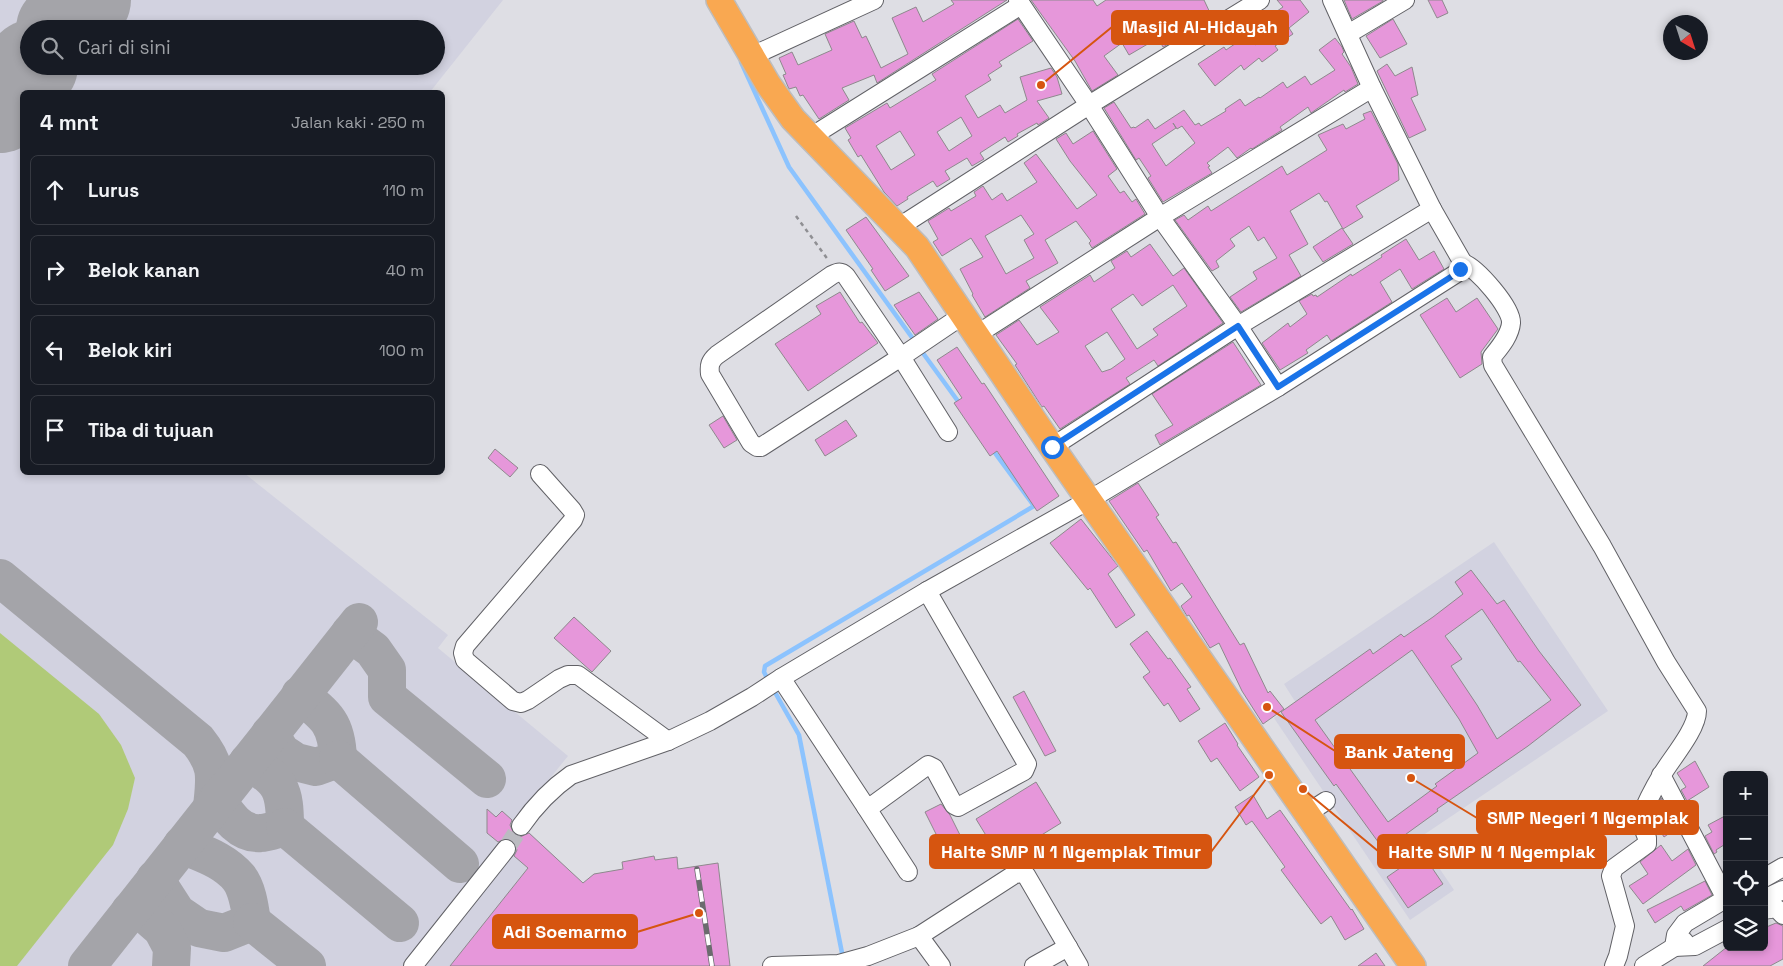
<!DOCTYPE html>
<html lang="id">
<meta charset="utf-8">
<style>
body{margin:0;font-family:"Space Grotesk",sans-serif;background:#242831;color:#f1f3f6}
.controls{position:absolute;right:15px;bottom:15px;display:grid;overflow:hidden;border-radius:8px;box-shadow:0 2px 8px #0003}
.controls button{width:45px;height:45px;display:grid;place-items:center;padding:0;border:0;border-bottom:1px solid #363941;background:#171b24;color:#f1f3f6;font:25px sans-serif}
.compass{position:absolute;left:1663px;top:15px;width:45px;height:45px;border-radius:50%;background:#171b24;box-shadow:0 2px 8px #0003;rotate:141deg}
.stop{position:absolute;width:15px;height:15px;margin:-11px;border:4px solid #1a73e8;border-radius:50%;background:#fff}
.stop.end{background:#1a73e8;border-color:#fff;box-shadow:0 1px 5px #0008}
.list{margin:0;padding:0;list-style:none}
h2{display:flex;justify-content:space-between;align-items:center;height:65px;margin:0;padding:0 20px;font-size:21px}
h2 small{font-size:16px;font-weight:400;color:#9ea1a6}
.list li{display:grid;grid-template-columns:32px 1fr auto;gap:15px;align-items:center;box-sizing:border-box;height:70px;margin:0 10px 10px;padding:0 10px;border:1px solid #363941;border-radius:8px}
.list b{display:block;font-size:19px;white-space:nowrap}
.list em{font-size:16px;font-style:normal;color:#9ea1a6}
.icon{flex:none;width:28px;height:28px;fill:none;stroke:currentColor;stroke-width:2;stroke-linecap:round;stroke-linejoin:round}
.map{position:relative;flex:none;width:1783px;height:966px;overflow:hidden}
.search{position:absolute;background:#171b24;box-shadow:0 2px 8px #0003;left:20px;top:20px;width:425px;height:55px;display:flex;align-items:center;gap:12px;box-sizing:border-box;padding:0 18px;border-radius:28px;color:#9ea1a6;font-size:19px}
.panel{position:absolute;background:#171b24;box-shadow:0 2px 8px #0003;left:20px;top:90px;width:425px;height:385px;border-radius:8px}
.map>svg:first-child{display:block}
</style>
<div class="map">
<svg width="1783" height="966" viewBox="0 0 1783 966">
<rect width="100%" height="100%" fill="#dedee4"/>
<!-- built -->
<g fill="#d2d2e0" fill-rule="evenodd">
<path d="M0,0h503l-73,92h-408v380l222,1 204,162 -10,13 130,108 -38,47 5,4 -6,25 54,51 11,-9 29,-5 -1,-7 32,-6 1,4 22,-3 2,12 39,-6 12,103h-730zM29,29h407v37h-407z"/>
<polygon points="1494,542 1608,711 1419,838 1454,890 1410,920 1274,718 1296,703 1284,684"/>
</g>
<!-- grass -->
<polygon fill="#b0ca78" points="0,633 99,714 121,745 135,778 128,809 113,845 17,966 0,966"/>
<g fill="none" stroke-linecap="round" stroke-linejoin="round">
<!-- stream -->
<g stroke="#8cc3fe" stroke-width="4.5">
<polyline points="741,62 789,167 916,343"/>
<polyline points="920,349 960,404"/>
<polyline points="768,680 764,672 765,666 1034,506 992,449"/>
<polyline points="772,687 799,735 843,958"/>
</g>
<!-- taxiway -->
<g stroke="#a4a4a9" stroke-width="38">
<path d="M0,578l198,163c20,25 17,36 14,66"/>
<polyline points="350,633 373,650 387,670 387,697 487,779"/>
<path d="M270,734l11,18 15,10 20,5 22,-8c-1,-35 -11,-43 -38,-64"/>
<polyline points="338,759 460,864"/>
<path d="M217,800c10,15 23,35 44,33 7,0 16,-4 24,-6 0,-37 -4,-47 -37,-65"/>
<polyline points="285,827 400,923"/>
<path d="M155,879l22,34 22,15 25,5 28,-11c-2,-13 -4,-32 -13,-44 -15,-18 -36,-24 -57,-33"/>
<polyline points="130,911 146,915 162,929 172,948 171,966"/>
<polyline points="252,922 307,966"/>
<polyline points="87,966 359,622"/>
</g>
<!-- runway -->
<g stroke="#a4a4a9" stroke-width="92">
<polyline points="62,29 85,0"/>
<polyline points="0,107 32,66"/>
</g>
</g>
<!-- building -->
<g fill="#e697da" stroke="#8e898d" fill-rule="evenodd">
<polygon points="951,0 1007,0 877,83 874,75 842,88 849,100 819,119 803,95 800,96 796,87 789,89 783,75 786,74 779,58 792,52 798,65 832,50 825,34 854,21 862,38 866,36 881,68 908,54 892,18 916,7 923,22 954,4"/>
<polygon points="1031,0 1093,0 1097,6 1106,0 1204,0 1212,17 1186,31 1187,33 1163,47 1158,38 1129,55 1122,43 1104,56 1118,75 1092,91 1075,61"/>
<polygon points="1277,0 1300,0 1309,12 1289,28 1293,34 1275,46 1278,50 1262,62 1259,58 1244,70 1241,65 1215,86 1198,64 1224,47 1226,50 1248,35 1255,45 1273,32 1264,20 1283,7"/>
<polygon points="1344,0 1383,0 1383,1 1352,19"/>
<polygon points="1428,0 1442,0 1448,13 1437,18"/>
<path d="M1018,19l15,22 -34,21 3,4 -14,9 3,5 -26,16 13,22 22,-13 5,8 22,-13 -7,-23 31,-9 6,9 5,17 -25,7 12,17 -11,7 -1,-2 -20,11 1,2 -10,6 -3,-5 -25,16 4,6 -12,7 -5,-8 -22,13 5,8 -13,8 -4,-6 -26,16 1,2 -11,7 -13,-14 -23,-37 -3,2 -10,-17 3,-2 -6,-10 42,-25 3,5 46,-28 -4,-6zM961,117l11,19 -23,15 -12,-19zM900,131l15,24 -24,15 -15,-24z"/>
<polygon points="1393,19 1407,44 1380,58 1366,36"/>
<path d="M1335,38l7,9 2,5 -2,2 9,13 7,17 -13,8 -1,-2 -33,23 -3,-6 -28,20 2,3 -30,19 -1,-1 -14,10 -9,-11 -21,16 3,3 -2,1 4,6 -49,29 -15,-24 3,-2 -12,-18 -3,2 -32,-52 10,-6 17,26 3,-1 1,1 13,-9 7,10 29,-19 11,15 4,-2 2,3 25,-15 -1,-2 15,-10 5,7 14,-9 1,1 23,-16 4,6 18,-12 6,9 24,-15 -16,-20zM1173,123l4,6 5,-3 13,17 -29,23 -14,-22 24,-16z"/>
<polygon points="1387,64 1395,76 1412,67 1418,95 1411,98 1426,130 1409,138 1377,71"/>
<polygon points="1371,111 1398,164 1399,180 1356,206 1363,217 1343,229 1327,201 1325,202 1319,193 1290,211 1308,244 1289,255 1301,276 1241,312 1230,297 1257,279 1253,272 1277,258 1264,237 1258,241 1249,226 1230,239 1235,246 1216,261 1219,267 1212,271 1175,220 1184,215 1188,220 1208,206 1211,211 1282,166 1287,175 1327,150 1318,135 1343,124 1346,129 1365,119 1363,114"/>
<path d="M1093,131l24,38 -9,7 12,17 4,-2 8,11 4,-3 9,15 -53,34 -3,-5 2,-2 -15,-20 -31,19 13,23 -32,18 4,7 -45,29 -13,-22 1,-1 -13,-25 23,-12 -12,-19 -29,18 -9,-14 5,-3 -10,-18 21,-13 2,3 25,-15 -2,-4 9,-6 9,14 10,-7 5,8 30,-19 -13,-19 12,-9 41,55 20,-14 -27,-34 -14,-22 10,-6 7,11zM1021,215l13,19 -10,6 10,18 -28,16 -21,-38z"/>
<polygon points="866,217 909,276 885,291 871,270 873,269 846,230"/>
<polygon points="1342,228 1353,244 1323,262 1313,247"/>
<polygon points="1406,239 1419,260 1434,251 1444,269 1412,289 1400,269 1380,282 1392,302 1331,341 1327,335 1306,350 1308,353 1280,370 1262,343 1288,323 1290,327 1307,314 1299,301 1312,294 1313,296 1316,295 1317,297 1351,274 1352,276 1382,257 1381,255"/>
<path d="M1150,244l23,32 11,-8 39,55 -65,43 -4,-6 -28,18 4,6 -70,45 -16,-23 -2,1 -27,-42 2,-1 -21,-29 23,-15 18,25 22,-13 -19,-25 50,-32 4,7 21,-14 -4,-7 16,-10 4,6zM1173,285l14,21 -34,23 5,6 -21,14 -26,-40 22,-15 9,12zM1107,332l18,27 -14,10 -9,3 -17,-26z"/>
<polygon points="840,292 860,323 862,322 878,343 808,391 775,344 821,314 816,306"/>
<polygon points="919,292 938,319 915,335 894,305"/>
<polygon points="1447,298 1456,312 1477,298 1498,329 1481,352 1482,364 1460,378 1420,315"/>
<polygon points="1233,342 1261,385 1160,445 1155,435 1173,425 1152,394"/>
<polygon points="957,347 982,384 984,383 1059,496 1037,511 997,451 990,456 954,403 962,398 937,360"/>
<polygon points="723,416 737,440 724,448 709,425"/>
<polygon points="846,420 857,436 825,456 815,440"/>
<polygon points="495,449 518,468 510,477 488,458"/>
<polygon points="1138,483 1159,515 1156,517 1173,543 1176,542 1240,645 1244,643 1268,693 1270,691 1284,709 1263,724 1242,691 1219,643 1210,648 1189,615 1187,616 1181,606 1192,597 1182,583 1171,591 1147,550 1144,552 1109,501"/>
<polygon points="1081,519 1118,566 1108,574 1135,615 1116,628 1090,588 1088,590 1050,543"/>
<path d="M1471,570l26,34 7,-4 35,51 42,54 -53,41 -91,63 1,2 -54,39 -48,-66 -2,2 -53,-74 89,-63 3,5 28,-20 3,3 29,-20 30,-23 -8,-12zM1482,609l36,53 2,-1 31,39 -54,39 -20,-34 -26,-39 11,-7 -17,-23zM1412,650l47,69 19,34 -43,31 2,2 -49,36 -73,-102z"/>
<polygon points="574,617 611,651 592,672 554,638"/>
<polygon points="1147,631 1168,659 1170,658 1191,687 1187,689 1200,709 1180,722 1168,703 1164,706 1143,677 1150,672 1130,644"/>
<polygon points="1024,691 1056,751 1045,756 1013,697"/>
<polygon points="1225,723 1238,744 1237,745 1259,777 1240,791 1217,758 1211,762 1198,741"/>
<polygon points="1695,761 1709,787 1687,801 1681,790 1686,787 1677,773"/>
<polygon points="1036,782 1061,823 1001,860 976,819"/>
<polygon points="1253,795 1267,819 1280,810 1351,910 1352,909 1364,929 1345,940 1331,916 1321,924 1281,870 1285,867 1252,821 1246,825 1235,807"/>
<polygon points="1661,798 1669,813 1662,817 1656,809"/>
<polygon points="941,804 950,815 967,849 948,858 925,812"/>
<polygon points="487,809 496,817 502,811 512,820 510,825 514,834 520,837 529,833 583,883 594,874 623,869 622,862 654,856 655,860 677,857 678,869 718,863 730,966 450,966 528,868 514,856 517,850 513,841 507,838 498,842 487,833"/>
<polygon points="1670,815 1677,828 1664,837 1656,824"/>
<polygon points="1723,817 1727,823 1727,843 1716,850 1717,852 1714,854 1705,836 1712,832 1708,825"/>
<polygon points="1661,845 1672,861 1688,849 1696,865 1643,904 1629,886 1648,874 1640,862"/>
<polygon points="1422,853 1443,884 1408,908 1387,877"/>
<polygon points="1705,881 1712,895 1684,911 1681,906 1655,923 1647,910"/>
<polygon points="1776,923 1783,926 1783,959 1770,966 1703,966 1727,947 1764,947 1764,928"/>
<polygon points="1376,953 1385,966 1358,966"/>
</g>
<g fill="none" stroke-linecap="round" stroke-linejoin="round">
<!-- minor-tunnel -->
<polyline stroke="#bbbbc1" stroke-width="18" stroke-dasharray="18 9" stroke-linecap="butt" points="506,849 521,826"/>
<!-- minor casing -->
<g stroke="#616166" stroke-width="20">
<g id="minor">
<polyline points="1018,0 1089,105 1160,217 1238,326 1278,387"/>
<polyline points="1348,34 1405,0"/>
<polyline points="752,56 874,0"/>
<polyline points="809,138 1021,5"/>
<polyline points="899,227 1089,105 1260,0"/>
<path d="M1463,263c14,5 49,45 48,60 -1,13 -12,25 -19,34l1,8 109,181 64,116 31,49c0,18 -25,47 -34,62 -9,15 -17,30 -23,46l7,19v6l-33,24 -3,8 14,50 -7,30 -4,10"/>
<polyline points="976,335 1160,217 1372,88"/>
<path d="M948,432l-47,-75 -55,-81c-5,-5 -8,-4 -14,-1l-115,80c-7,6 -8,10 -7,19l41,69 6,4h4l140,-90 62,-42"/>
<polyline points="1052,447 1238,326 1432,209"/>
<polyline points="540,474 572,510 575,515 573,520 465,646 463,653 465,660 513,701 521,703 528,700 559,679 568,675 578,675 668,741"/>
<polyline points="781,678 866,807 873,805 928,765 934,768 954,805 958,807 1024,771 1027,764 927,591"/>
<polyline points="1661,775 1726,899"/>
<polyline points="866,807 908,872"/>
<polyline points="1306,814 1326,801"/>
<path d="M521,826c14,-20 30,-37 50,-51l97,-34 42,-20 42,-24 29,-19 146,-87 162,-91 189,-113 179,-114 6,-10 -31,-54 -60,-121 -40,-88"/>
<polyline points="1764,878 1783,867"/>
<polyline points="1727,898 1685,923 1676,935 1674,947 1695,946 1727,929"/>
<polyline points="1764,899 1783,890"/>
<polyline points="1764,910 1776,908 1783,915"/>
<polyline points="919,936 1015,874 1022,873 1026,875 1079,966"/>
<polyline points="413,966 506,849"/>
<polyline points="772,966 839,964 868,956 919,936 941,966"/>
<polyline points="1034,966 1068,947"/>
<polyline points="1644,966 1684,941"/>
</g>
</g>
<!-- highway casing -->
<g stroke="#bdbdbe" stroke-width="28">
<polyline id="highway" points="719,0 768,84 793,119 917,247 1052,447 1413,966"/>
</g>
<!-- path -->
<polyline stroke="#8f8f93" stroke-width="2.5" stroke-dasharray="4 4" stroke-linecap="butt" points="796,216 829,261"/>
<!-- minor -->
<use href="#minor" stroke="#fff" stroke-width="18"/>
<!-- highway -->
<use href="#highway" stroke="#f9a851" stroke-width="25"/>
<!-- rail casing -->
<g stroke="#6b6b6e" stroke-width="5.5">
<polyline id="rail" points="697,869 712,966"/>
</g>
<!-- rail -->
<use href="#rail" stroke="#fff" stroke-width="4" stroke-dasharray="11" stroke-linecap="butt"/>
</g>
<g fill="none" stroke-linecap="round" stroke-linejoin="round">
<!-- route -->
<polyline stroke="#1a73e8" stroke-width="6" points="1052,447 1238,326 1278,387 1457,273 1460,269"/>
</g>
<!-- callouts -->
<path fill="none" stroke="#d65510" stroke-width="2" d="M1041 85L1112 27M1267 707L1335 751M1411 778L1477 818M1303 789L1378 851M1269 775L1211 852M699 913L637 932"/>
<g fill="#d65510" stroke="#fff" stroke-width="2">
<circle cx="1041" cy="85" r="5"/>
<circle cx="1267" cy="707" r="5"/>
<circle cx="1411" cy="778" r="5"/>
<circle cx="1303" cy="789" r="5"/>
<circle cx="1269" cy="775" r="5"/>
<circle cx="699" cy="913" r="5"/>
</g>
<g fill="#d65510" stroke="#d65510" stroke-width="2">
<rect x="1112" y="11" width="176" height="33" rx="5"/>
<rect x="1335" y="735" width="129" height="33" rx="5"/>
<rect x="1477" y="801" width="221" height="33" rx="5"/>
<rect x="1378" y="835" width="228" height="33" rx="5"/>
<rect x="930" y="835" width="281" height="33" rx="5"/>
<rect x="493" y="915" width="144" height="33" rx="5"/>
</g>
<g font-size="18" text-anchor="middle" font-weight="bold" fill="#fff">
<text x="1200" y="33">Masjid Al-Hidayah</text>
<text x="1399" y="758">Bank Jateng</text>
<text x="1588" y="824">SMP Negeri 1 Ngemplak</text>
<text x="1492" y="858">Halte SMP N 1 Ngemplak</text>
<text x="1071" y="858">Halte SMP N 1 Ngemplak Timur</text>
<text x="565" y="938">Adi Soemarmo</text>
</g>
</svg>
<div class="controls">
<button>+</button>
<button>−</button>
<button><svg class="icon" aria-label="locate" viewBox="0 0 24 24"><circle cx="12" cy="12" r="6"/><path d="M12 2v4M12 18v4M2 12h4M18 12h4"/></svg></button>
<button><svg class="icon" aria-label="layers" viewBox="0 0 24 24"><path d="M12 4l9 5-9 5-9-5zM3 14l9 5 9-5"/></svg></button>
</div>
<svg class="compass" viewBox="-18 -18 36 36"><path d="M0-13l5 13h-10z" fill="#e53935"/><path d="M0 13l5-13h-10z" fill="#9ea1a6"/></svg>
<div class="stop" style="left:1052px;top:447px"></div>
<div class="stop end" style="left:1460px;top:269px"></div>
<div class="search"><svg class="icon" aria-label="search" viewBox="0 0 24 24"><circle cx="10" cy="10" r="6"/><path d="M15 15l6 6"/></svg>Cari di sini</div>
<section class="panel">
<h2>4 mnt<small>Jalan kaki · 250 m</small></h2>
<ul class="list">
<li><svg class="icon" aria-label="ahead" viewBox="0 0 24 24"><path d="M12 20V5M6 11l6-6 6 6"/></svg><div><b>Lurus</b></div><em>110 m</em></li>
<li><svg class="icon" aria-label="right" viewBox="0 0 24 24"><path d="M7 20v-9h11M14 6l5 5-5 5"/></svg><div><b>Belok kanan</b></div><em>40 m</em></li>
<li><svg class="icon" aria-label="left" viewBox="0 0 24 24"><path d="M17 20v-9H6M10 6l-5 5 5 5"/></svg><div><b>Belok kiri</b></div><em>100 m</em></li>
<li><svg class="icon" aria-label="arrive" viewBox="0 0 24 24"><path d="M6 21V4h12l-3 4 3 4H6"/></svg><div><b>Tiba di tujuan</b></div></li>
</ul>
</section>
</div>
